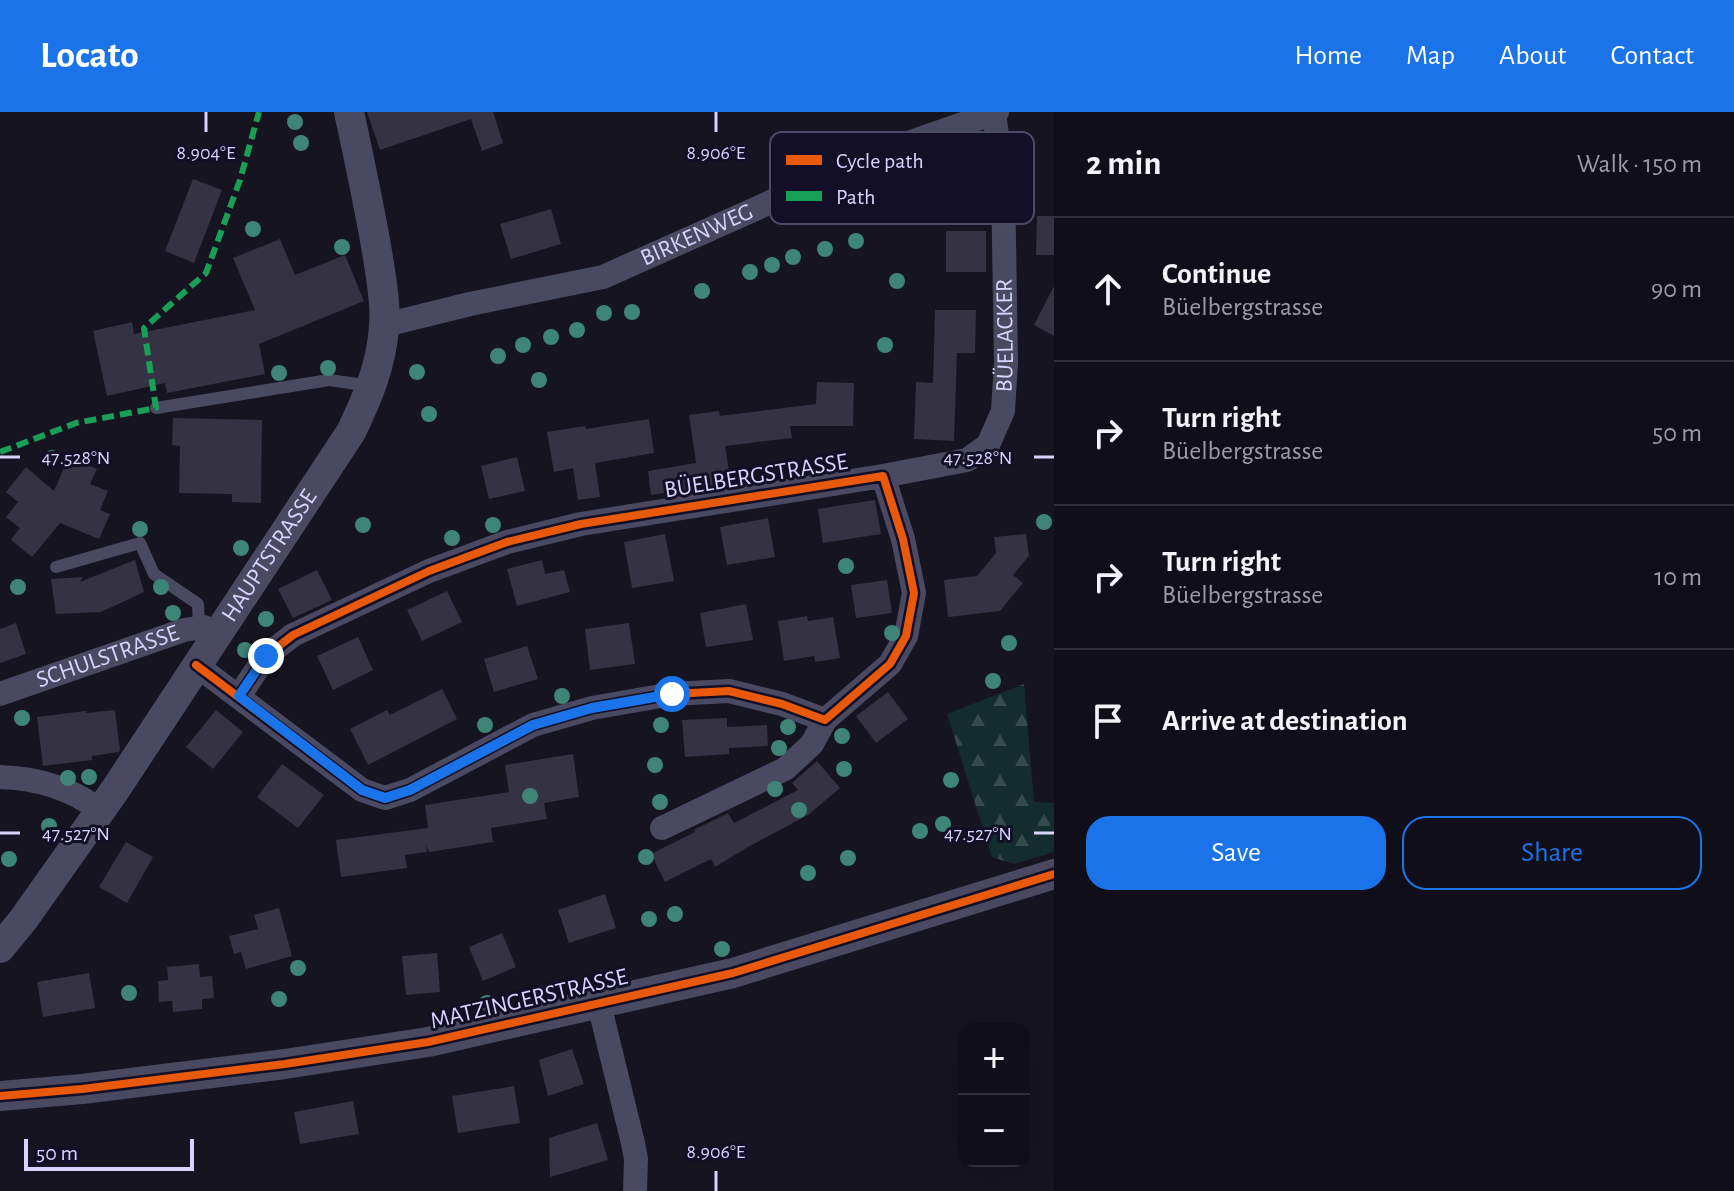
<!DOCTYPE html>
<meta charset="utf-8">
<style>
body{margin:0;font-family:"Alegreya Sans",sans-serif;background:#1e1d26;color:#f1f3f6}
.controls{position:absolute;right:24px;bottom:24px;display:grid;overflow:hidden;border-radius:16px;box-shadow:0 8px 32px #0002}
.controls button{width:72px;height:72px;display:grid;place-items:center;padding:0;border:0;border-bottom:2px solid #302f38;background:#100f19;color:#f1f3f6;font:40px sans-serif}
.scale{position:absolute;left:24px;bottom:20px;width:170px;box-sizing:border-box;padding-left:8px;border:4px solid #d8d4ff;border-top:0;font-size:22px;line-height:28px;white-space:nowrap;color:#d8d4ff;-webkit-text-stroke:6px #120f26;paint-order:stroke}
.stop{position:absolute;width:24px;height:24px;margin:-18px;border:6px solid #1a73e8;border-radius:50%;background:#fff}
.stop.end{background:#1a73e8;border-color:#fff;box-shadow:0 2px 8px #0008}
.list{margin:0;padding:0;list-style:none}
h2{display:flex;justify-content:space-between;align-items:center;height:104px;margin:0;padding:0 32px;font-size:34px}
h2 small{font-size:26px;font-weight:400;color:#9c9ca2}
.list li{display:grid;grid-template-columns:52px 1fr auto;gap:24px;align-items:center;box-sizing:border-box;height:144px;padding:0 32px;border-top:2px solid #302f38}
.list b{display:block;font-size:30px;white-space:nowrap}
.list p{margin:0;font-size:26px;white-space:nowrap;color:#9c9ca2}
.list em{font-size:26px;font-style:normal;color:#9c9ca2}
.actions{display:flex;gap:16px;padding:24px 32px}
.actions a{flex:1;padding:18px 0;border:2px solid #1a73e8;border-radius:24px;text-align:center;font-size:28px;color:#1a73e8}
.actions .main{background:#1a73e8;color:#fff}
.icon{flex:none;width:44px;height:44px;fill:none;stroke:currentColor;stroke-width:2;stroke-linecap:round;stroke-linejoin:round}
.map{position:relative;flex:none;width:1054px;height:1079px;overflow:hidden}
header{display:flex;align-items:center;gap:48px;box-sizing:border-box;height:112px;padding:0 40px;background:#1a73e8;color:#fff}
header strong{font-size:38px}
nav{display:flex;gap:44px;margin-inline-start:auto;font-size:28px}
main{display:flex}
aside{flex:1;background:#100f19}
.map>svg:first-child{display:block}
</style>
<header>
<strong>Locato</strong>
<nav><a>Home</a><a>Map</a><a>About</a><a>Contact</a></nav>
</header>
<main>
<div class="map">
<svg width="1054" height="1079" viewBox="0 0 1054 1079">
<defs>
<pattern id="forest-firs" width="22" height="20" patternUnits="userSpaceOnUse" patternTransform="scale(2)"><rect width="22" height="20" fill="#132c2d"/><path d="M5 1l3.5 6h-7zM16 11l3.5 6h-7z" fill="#354a4c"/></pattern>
</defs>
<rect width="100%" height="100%" fill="#161421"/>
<!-- forest -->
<polygon fill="url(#forest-firs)" points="1024,572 1034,690 1054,691 1054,740 1014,752 992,745 947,602"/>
<!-- building -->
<g fill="#343243">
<polygon points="367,0 493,0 503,31 482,39 471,7 380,38"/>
<polygon points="193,67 222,78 194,151 165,139"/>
<polygon points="551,97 561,132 511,147 500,112"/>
<polygon points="1037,104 1054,104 1054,143 1036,143"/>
<rect x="946" y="119" width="40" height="41"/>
<polygon points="280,127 295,163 345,143 364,189 259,232 265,262 167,281 165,271 107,284 93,219 132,210 134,222 255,198 233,146"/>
<polygon points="1054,174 1054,224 1034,213"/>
<polygon points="935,198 976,198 975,241 957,241 954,329 914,327 916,270 933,271"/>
<polygon points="817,270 854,271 853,314 790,314 792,326 725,334 731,371 651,383 648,359 696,351 689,303 719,299 720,304 816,292"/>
<polygon points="173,306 262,308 261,391 232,390 232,382 179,381 180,334 172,333"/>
<polygon points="649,307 654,341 595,351 600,385 578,388 573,356 554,360 547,320 585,314 586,317"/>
<polygon points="69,345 97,357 90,372 108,379 100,398 110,402 99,427 60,411 32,445 11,428 20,416 6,405 18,390 6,380 26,355 54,379"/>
<polygon points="517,345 525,379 489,387 481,354"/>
<polygon points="875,388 881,422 823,431 818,397"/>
<polygon points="768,406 775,445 727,453 720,415"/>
<polygon points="665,422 674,469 632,476 624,430"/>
<polygon points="1026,422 1029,444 1013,463 1023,471 1000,499 948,505 944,468 977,464 996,441 994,425"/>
<polygon points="135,448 144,480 101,500 56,502 51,467 83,465 80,470"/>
<polygon points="542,448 545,462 564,458 570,480 517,494 507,457"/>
<polygon points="317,458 332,488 293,506 278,477"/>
<polygon points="887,468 892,501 856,506 851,473"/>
<polygon points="447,479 462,510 422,529 407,498"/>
<polygon points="746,492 753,528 706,535 700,501"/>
<polygon points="807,504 808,509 833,505 840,546 815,550 814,544 784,549 778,509"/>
<polygon points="16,511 26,542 0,551 0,517"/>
<polygon points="629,511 635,552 590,558 585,517"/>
<polygon points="358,525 373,558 333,578 317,544"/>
<polygon points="527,534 538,567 494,580 484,547"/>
<polygon points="442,577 457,607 368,653 350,617 387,598 390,603"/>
<polygon points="888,580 908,607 876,631 856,604"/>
<polygon points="115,598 120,638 119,640 92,644 92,648 43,654 37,605 86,599 86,601"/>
<polygon points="216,598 243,620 213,657 186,635"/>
<polygon points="727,606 727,615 767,613 768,634 729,636 729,642 685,645 682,608"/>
<polygon points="573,642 579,685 544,691 547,707 491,716 493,730 429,740 426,733 427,740 405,743 407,756 341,765 336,728 428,716 425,693 509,680 505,653"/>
<polygon points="817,649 840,676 808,703 748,735 715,755 711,747 665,770 651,742 695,720 694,718 728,701 734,711 798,678 792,671"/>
<polygon points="282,652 324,683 298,716 257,685"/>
<polygon points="126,730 153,745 127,791 99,775"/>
<polygon points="605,782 616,816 569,831 558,798"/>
<polygon points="279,796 292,844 246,857 241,840 234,842 229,824 258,817 254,803"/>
<polygon points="502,821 516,855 483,869 469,835"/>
<polygon points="437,841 440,880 406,883 402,844"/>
<polygon points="199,852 200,865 212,864 214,886 202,887 202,897 173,900 172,889 159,890 158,869 168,868 167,855"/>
<polygon points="89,861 95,896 43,905 37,870"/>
<polygon points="572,937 584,972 548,984 539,948"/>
<polygon points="514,974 520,1011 458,1021 452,984"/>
<polygon points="353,989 359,1022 300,1032 294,1000"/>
<polygon points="597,1011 608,1048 550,1065 549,1026"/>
</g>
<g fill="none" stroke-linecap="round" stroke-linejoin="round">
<!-- service -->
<g stroke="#494961" stroke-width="12">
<polyline points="156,296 329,268 371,274"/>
<polyline points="56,455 140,431 154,462 198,492 199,516"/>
</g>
<!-- minor -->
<g stroke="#494961" stroke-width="24">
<path id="s1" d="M385,213l85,-21 133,-27 282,-126 112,-39"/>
<path id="s2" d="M883,364l84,-16 21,-15 15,-34 3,-48 -3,-183 -9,-67"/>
<polyline points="196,553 362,678 385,686 410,678 533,613 592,596 672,582 729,579 782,592 825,608 890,552 906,524 914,481 903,427 883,364 581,412 507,430 429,459 293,523 266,544 239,584"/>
<path id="s3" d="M0,582l184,-64 19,-3 15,5"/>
<path d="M0,665c38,1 70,11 100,33"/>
<polyline points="662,716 785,657 812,632 825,608"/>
<polyline points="599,892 633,1031 636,1047 635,1079"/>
</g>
<!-- tertiary -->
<g stroke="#494961" stroke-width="30">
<path id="s4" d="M0,836l23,-28 92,-130 236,-358c16,-33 31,-68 33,-106 2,-20 -2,-42 -5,-62 -8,-51 -19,-101 -30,-152"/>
<polyline points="0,984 82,977 285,952 428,930 733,861 1054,762"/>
</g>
<!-- quiet -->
<polyline stroke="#1a9f57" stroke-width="6" stroke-dasharray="12 6" stroke-linecap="butt" points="0,340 76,311 156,296 144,216 206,161 240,68 259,0"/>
<!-- cycleway casing -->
<g stroke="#120f26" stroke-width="13">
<g id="cycleway">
<polyline points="196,553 362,678 385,686 410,678 533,613 592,596 672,582 729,579 782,592 825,608 890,552 906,524 914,481 903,427 883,364 581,412 507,430 429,459 293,523 266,544 239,584"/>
<polyline points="0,984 82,977 285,952 428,930 733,861 1054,762"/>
</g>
</g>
<!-- cycleway -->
<use href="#cycleway" stroke="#e8590c" stroke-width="8"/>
</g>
<!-- trees -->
<g fill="#3e8578">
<circle cx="295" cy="10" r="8"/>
<circle cx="301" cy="31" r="8"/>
<circle cx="253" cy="117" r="8"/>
<circle cx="856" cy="129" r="8"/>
<circle cx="342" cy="135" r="8"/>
<circle cx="825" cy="137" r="8"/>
<circle cx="793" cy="145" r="8"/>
<circle cx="772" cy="153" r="8"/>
<circle cx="750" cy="160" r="8"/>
<circle cx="897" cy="169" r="8"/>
<circle cx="702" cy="179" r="8"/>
<circle cx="632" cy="200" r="8"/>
<circle cx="604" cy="201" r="8"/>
<circle cx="577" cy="218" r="8"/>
<circle cx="551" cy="225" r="8"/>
<circle cx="523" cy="233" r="8"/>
<circle cx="885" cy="233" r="8"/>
<circle cx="498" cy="244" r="8"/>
<circle cx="328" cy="256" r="8"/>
<circle cx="417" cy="260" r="8"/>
<circle cx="279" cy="261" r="8"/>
<circle cx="539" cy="268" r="8"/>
<circle cx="429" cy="302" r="8"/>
<circle cx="52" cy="346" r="8"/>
<circle cx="1044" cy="410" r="8"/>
<circle cx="363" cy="413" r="8"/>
<circle cx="493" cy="413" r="8"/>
<circle cx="140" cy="417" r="8"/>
<circle cx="452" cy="426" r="8"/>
<circle cx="241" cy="436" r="8"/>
<circle cx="846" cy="454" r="8"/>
<circle cx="18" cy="475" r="8"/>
<circle cx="161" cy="475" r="8"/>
<circle cx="173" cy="501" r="8"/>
<circle cx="266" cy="507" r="8"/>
<circle cx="892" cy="521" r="8"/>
<circle cx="1009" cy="531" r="8"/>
<circle cx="245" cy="538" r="8"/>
<circle cx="993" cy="569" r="8"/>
<circle cx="562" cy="584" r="8"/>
<circle cx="22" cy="606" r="8"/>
<circle cx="485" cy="613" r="8"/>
<circle cx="661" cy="613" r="8"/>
<circle cx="788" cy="615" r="8"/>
<circle cx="842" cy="624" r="8"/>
<circle cx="779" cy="636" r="8"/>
<circle cx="655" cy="653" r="8"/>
<circle cx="844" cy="657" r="8"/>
<circle cx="89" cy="665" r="8"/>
<circle cx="68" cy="666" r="8"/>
<circle cx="951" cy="668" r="8"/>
<circle cx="775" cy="677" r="8"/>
<circle cx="530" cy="684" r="8"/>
<circle cx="660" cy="690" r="8"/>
<circle cx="799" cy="698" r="8"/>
<circle cx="943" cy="712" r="8"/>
<circle cx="49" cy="714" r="8"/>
<circle cx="920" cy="719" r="8"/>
<circle cx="646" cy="745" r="8"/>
<circle cx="848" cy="746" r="8"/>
<circle cx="9" cy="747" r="8"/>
<circle cx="808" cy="761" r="8"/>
<circle cx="675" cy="802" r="8"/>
<circle cx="649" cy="807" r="8"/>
<circle cx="722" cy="837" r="8"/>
<circle cx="298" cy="856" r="8"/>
<circle cx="129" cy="881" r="8"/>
<circle cx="279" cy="887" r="8"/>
<circle cx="487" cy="891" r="8"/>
</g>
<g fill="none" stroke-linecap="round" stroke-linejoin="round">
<!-- route -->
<polyline stroke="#1a73e8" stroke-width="10" points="266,544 239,584 362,678 385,686 410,678 533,613 592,596 672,582"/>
</g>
<!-- ticks -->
<path fill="none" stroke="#d8d4ff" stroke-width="3" d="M206,0v20M716,0v20M0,345h20M1034,345h20M0,721h20M1034,721h20M716,1059v20"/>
<g text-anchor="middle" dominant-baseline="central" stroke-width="6" stroke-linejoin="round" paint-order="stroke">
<!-- street labels -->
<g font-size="24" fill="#d8d4ff" stroke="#120f26">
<text stroke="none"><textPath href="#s1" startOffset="326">BIRKENWEG</textPath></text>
<text stroke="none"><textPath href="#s2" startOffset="224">BÜELACKER</textPath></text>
<text transform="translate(756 364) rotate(-9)">BÜELBERGSTRASSE</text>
<text stroke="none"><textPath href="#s4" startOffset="476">HAUPTSTRASSE</textPath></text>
<text stroke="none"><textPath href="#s3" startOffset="114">SCHULSTRASSE</textPath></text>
<text transform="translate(529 887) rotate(-13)">MATZINGERSTRASSE</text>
</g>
</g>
<!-- legend -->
<rect x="770" y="20" width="264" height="92" rx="12" fill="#120f26" stroke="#4d4a67" stroke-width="2"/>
<rect x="786" y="43" width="36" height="10" fill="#e8590c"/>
<rect x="786" y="79" width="36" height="10" fill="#1a9f57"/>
<g font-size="22" fill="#d8d4ff">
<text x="836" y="56">Cycle path</text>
<text x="836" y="92">Path</text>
</g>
<g font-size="20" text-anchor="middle" fill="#d8d4ff" stroke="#120f26" stroke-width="6" stroke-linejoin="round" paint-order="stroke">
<text x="206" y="47">8.904°E</text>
<text x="716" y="47">8.906°E</text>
<text x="76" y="352">47.528°N</text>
<text x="978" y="352">47.528°N</text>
<text x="76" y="728">47.527°N</text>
<text x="978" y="728">47.527°N</text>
<text x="716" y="1046">8.906°E</text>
</g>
</svg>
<div class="controls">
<button>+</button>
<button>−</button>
</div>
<div class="scale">50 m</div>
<div class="stop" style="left:672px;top:582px"></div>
<div class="stop end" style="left:266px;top:544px"></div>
</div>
<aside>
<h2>2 min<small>Walk · 150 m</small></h2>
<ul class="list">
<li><svg class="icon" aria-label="ahead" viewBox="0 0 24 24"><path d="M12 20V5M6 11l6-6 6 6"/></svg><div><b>Continue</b><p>Büelbergstrasse</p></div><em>90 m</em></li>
<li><svg class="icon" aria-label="right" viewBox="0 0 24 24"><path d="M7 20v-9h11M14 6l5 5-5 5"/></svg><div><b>Turn right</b><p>Büelbergstrasse</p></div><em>50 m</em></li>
<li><svg class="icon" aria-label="right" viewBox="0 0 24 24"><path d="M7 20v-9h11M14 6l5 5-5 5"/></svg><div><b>Turn right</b><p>Büelbergstrasse</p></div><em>10 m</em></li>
<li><svg class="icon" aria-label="arrive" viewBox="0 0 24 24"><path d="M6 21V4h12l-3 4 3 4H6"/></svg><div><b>Arrive at destination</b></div></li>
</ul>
<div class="actions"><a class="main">Save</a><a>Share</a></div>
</aside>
</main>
